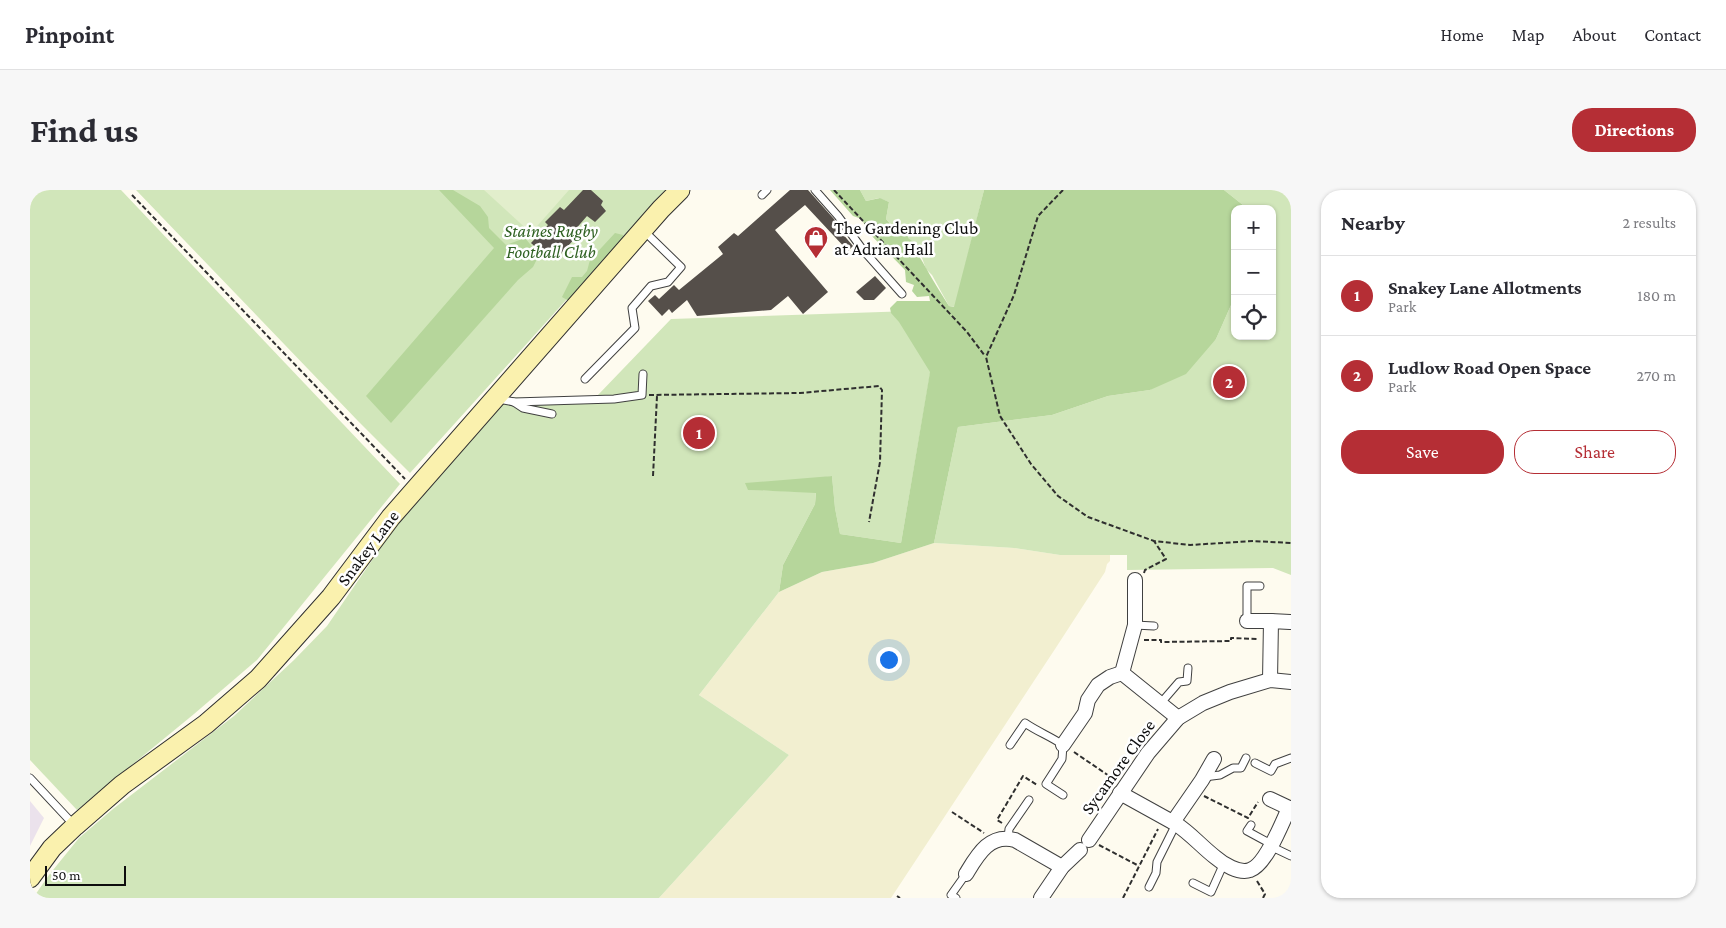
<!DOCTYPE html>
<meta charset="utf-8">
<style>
body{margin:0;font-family:"Crimson Pro",serif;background:#f7f7f7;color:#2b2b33}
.controls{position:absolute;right:15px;top:15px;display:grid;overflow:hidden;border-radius:10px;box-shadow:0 1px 4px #0004}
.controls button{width:45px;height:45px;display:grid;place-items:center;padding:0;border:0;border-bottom:1px solid #e1e1e2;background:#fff;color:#2b2b33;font:25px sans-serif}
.scale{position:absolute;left:15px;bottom:12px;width:81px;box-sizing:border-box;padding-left:5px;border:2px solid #0d0d0d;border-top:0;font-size:14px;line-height:18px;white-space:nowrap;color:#0d0d0d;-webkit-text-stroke:4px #fff;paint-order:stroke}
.you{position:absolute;left:858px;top:469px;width:18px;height:18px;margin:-12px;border:4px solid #fff;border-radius:50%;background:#1a73e8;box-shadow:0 0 0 8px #1a73e833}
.badge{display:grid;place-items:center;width:32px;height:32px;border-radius:50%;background:#b52e35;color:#fff;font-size:16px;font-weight:700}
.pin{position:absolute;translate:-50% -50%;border:2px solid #fff;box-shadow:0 1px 5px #0006}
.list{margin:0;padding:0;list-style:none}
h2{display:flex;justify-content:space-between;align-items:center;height:65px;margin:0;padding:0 20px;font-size:21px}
h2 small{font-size:16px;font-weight:400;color:#7c7c81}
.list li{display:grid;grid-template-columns:32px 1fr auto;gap:15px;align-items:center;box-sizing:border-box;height:80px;padding:0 20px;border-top:1px solid #e1e1e2}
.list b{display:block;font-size:19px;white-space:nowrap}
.list p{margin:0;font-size:16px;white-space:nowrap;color:#7c7c81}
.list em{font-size:16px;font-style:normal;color:#7c7c81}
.actions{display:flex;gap:10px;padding:15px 20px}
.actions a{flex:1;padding:11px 0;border:1px solid #b52e35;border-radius:20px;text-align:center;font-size:18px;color:#b52e35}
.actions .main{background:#b52e35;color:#fff}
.icon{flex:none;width:28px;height:28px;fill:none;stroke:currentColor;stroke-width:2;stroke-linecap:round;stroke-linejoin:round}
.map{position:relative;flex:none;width:1261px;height:708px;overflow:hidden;border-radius:20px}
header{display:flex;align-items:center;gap:30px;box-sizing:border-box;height:70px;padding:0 25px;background:#fff;border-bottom:1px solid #e1e1e2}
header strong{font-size:24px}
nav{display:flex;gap:28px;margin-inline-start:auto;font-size:18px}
.intro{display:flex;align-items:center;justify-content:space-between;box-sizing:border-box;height:120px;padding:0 30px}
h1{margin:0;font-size:35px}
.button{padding:12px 22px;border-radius:20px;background:#b52e35;color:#fff;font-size:18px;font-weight:700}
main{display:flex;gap:30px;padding:0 30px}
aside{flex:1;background:#fff;border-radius:20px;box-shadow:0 1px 4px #0004}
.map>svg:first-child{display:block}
</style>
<header>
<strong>Pinpoint</strong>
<nav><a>Home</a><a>Map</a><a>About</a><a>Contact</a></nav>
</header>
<div class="intro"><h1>Find us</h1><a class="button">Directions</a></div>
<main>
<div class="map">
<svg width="1261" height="708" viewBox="0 0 1261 708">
<rect width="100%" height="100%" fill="#fefbef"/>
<!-- industrial -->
<polygon fill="#ebe2ec" points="0,611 14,628 0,656"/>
<!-- farmland -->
<polygon fill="#f2efd0" points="904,353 984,358 1030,365 1080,365 1080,371 1077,374 1075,382 1027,456 861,708 629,708 759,565 669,505 749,402 792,382 843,373"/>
<!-- green -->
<g fill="#d1e6ba">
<polygon points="0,0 91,0 370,294 227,470 164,524 47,620 0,570"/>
<polygon points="106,0 638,0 583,58 380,283 328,231"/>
<polygon points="830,0 954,0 925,117 919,116 902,85 896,79 892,68 856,29 859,12 849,8 836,11"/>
<polygon points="1194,0 1261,0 1261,385 1243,378 1097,380 1097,365 1030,365 984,358 904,353 928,237 1022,225 1078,206 1120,200 1186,149 1205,106 1205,146 1242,146 1242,19 1218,19"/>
<polygon points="911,120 871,353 810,344 805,318 802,286 719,300 786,302 785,314 753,375 749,402 669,505 759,565 629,708 3,708 19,685 49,648 83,619 204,526 264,470 297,436 349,360 373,328 479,207 514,209 567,206 641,129"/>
</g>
<!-- forest -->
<g fill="#b6d69b">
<polygon points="409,0 423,0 450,16 458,27 459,38 476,55 495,48 509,65 503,77 488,90 361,233 336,206 464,58"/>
<path d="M800,0h30l6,11 14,-3 9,4 -3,17 7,8 15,7v4l8,6 -1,7c5,6 7,10 11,17 7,13 15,25 23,38l5,1 30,-117h240l24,19h-13v87l-19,43 -30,35 -36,16 -42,6 -56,19 -94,12 -24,116 -61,20 -51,9 -43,20 4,-27 32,-61 1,-11 -68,-3 -3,-7 87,-7 3,32 5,26 61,9 29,-171 -31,-50 -8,-9 -1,-5 7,-7h33l-1,-5 -12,1 -5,-6 2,-6 -8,-3 -1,-12 -38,-39 -5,-12 -9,-3z"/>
<polygon points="585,43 593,45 594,51 539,111 532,107 542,87 552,87 557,81 560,70"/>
</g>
<!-- pitch -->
<polygon fill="#e2eecc" points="454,0 539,0 501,43"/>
<!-- building -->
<g fill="#554f4a">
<polygon points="553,0 561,0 573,11 571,15 576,21 565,32 557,26 544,41 548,45 526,69 520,66 518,68 501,53 518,35 515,32 530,17 534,20"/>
<polygon points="760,0 778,0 804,29 808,35 806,36 823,56 818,61 775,15 745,40 798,102 773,124 758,106 741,120 667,126 657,110 642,123 639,119 632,126 618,111 625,105 629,109 644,95 649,100 693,64 688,57 704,43 708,46"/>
<polygon points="845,86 856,98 844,110 834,110 826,102"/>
</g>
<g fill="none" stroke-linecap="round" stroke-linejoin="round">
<!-- lane casing -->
<g stroke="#404040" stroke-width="9">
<g id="lane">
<polyline points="785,0 808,26 833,60 872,104"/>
<polyline points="732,5 737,0"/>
<polyline points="555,189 605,138 602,118 621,96 638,92 651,77 613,40"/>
<polyline points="469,207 474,210 484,212 584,209 612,205 613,184"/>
<polyline points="484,212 493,218 522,224"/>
<polyline points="1217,431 1217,396 1230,396"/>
<polyline points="1105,435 1124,436"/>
<polyline points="1130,514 1149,492 1157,491 1158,478"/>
<path d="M980,555l15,-22c13,9 25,13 38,22l-1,14 -16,25 17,11"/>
<polyline points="1225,573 1241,581 1245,574 1261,568"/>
<polyline points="1174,587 1190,585 1203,578 1211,578 1216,568"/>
<polyline points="0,588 44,635"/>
<polyline points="1221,635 1217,641 1241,654"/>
<polyline points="978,648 979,639 999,610"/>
<polyline points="1240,656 1261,666"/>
<polyline points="1163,693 1181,702 1194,673"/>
<polyline points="1119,697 1126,683 1127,672 1146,634"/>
<polyline points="926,708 921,705 936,684"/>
</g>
</g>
<!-- street casing -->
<g stroke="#404040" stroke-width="16">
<g id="street">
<polyline points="1105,390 1105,435 1092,483 1148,528"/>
<polyline points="1217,431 1241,431"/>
<polyline points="1240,490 1241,431 1260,432"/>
<polyline points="1033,555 1055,523 1058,510 1068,495 1080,487 1092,483"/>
<path d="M1090,603l56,31c14,9 25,22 39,33 8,7 24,17 35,13 16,-5 32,-47 39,-62l2,1"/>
<polyline points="1240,609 1259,618"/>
<polyline points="1143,632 1172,590 1184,569"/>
<polyline points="1059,650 1118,563 1148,528 1173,513 1200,502 1240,490 1261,492"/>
<path d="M936,684c11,-18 23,-41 49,-34l47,27"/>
<polyline points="1011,708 1032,677 1050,660"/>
</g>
</g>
<!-- secondary casing -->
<g stroke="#2f2f2f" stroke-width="21">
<polyline id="secondary" points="0,688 22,658 45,636 92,595 176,534 228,489 301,407 361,327 631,19 650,0"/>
</g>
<!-- path -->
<g stroke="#2f2f2f" stroke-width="2" stroke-dasharray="5 2.5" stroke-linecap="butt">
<polyline points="804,0 937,142 955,166"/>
<polyline points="1033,0 1008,26 984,105 956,167 970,226 1001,274 1028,306 1058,327 1124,351 1160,355 1223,351 1261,353"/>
<polyline points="102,5 375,289"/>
<polyline points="619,205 770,203 849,196 852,200 850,272 839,332"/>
<polyline points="623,286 627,206"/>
<polyline points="1114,383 1115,380 1136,369 1124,351"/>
<polyline points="1114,450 1131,450 1131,452 1201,451 1201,448 1229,449"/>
<polyline points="1044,562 1085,590"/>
<polyline points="1174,606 1218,628 1228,612"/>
<polyline points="922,622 954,643"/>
<polyline points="972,633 967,630 993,586 1007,595"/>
<polyline points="1069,655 1109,676"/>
<polyline points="1227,691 1235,704 1233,708"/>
<polyline points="867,706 870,708"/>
<polyline points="1093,708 1128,639"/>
</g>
<!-- lane -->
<use href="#lane" stroke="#fff" stroke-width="7"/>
<!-- street -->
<use href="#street" stroke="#fff" stroke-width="14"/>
<!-- secondary -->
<use href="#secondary" stroke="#faf1ae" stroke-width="19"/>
</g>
<!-- icons -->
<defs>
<g id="shop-pin" transform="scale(1.25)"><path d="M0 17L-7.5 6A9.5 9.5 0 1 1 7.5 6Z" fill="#b52e35" stroke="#fff"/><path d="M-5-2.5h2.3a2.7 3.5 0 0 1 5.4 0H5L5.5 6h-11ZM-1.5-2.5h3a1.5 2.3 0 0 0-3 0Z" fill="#fff"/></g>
</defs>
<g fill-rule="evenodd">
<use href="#shop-pin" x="786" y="48"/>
</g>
<g text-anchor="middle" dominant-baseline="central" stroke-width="5" stroke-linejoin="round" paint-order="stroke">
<!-- poi labels -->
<g font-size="18" fill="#0d0d0d" stroke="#fff" text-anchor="start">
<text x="804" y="38">The Gardening Club<tspan x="804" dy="21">at Adrian Hall</tspan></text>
</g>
<!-- park labels -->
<g font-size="18" font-style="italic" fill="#2f6122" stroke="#fff">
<text x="521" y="41">Staines Rugby<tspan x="521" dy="21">Football Club</tspan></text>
</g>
<!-- street labels -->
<g font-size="18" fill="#0d0d0d" stroke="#fff">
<text transform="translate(338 358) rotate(-53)">Snakey Lane</text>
<text transform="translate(1088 577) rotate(-54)">Sycamore Close</text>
</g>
</g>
</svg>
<div class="controls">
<button>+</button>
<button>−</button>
<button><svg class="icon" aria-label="locate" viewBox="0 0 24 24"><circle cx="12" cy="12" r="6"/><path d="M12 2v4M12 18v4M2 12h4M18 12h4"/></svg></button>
</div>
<div class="scale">50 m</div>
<div class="you"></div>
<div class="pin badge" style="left:669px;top:243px">1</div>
<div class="pin badge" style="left:1199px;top:192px">2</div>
</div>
<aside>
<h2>Nearby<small>2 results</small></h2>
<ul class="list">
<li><span class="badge">1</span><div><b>Snakey Lane Allotments</b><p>Park</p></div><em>180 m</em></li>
<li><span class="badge">2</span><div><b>Ludlow Road Open Space</b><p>Park</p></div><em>270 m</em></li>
</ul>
<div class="actions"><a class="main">Save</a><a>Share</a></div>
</aside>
</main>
